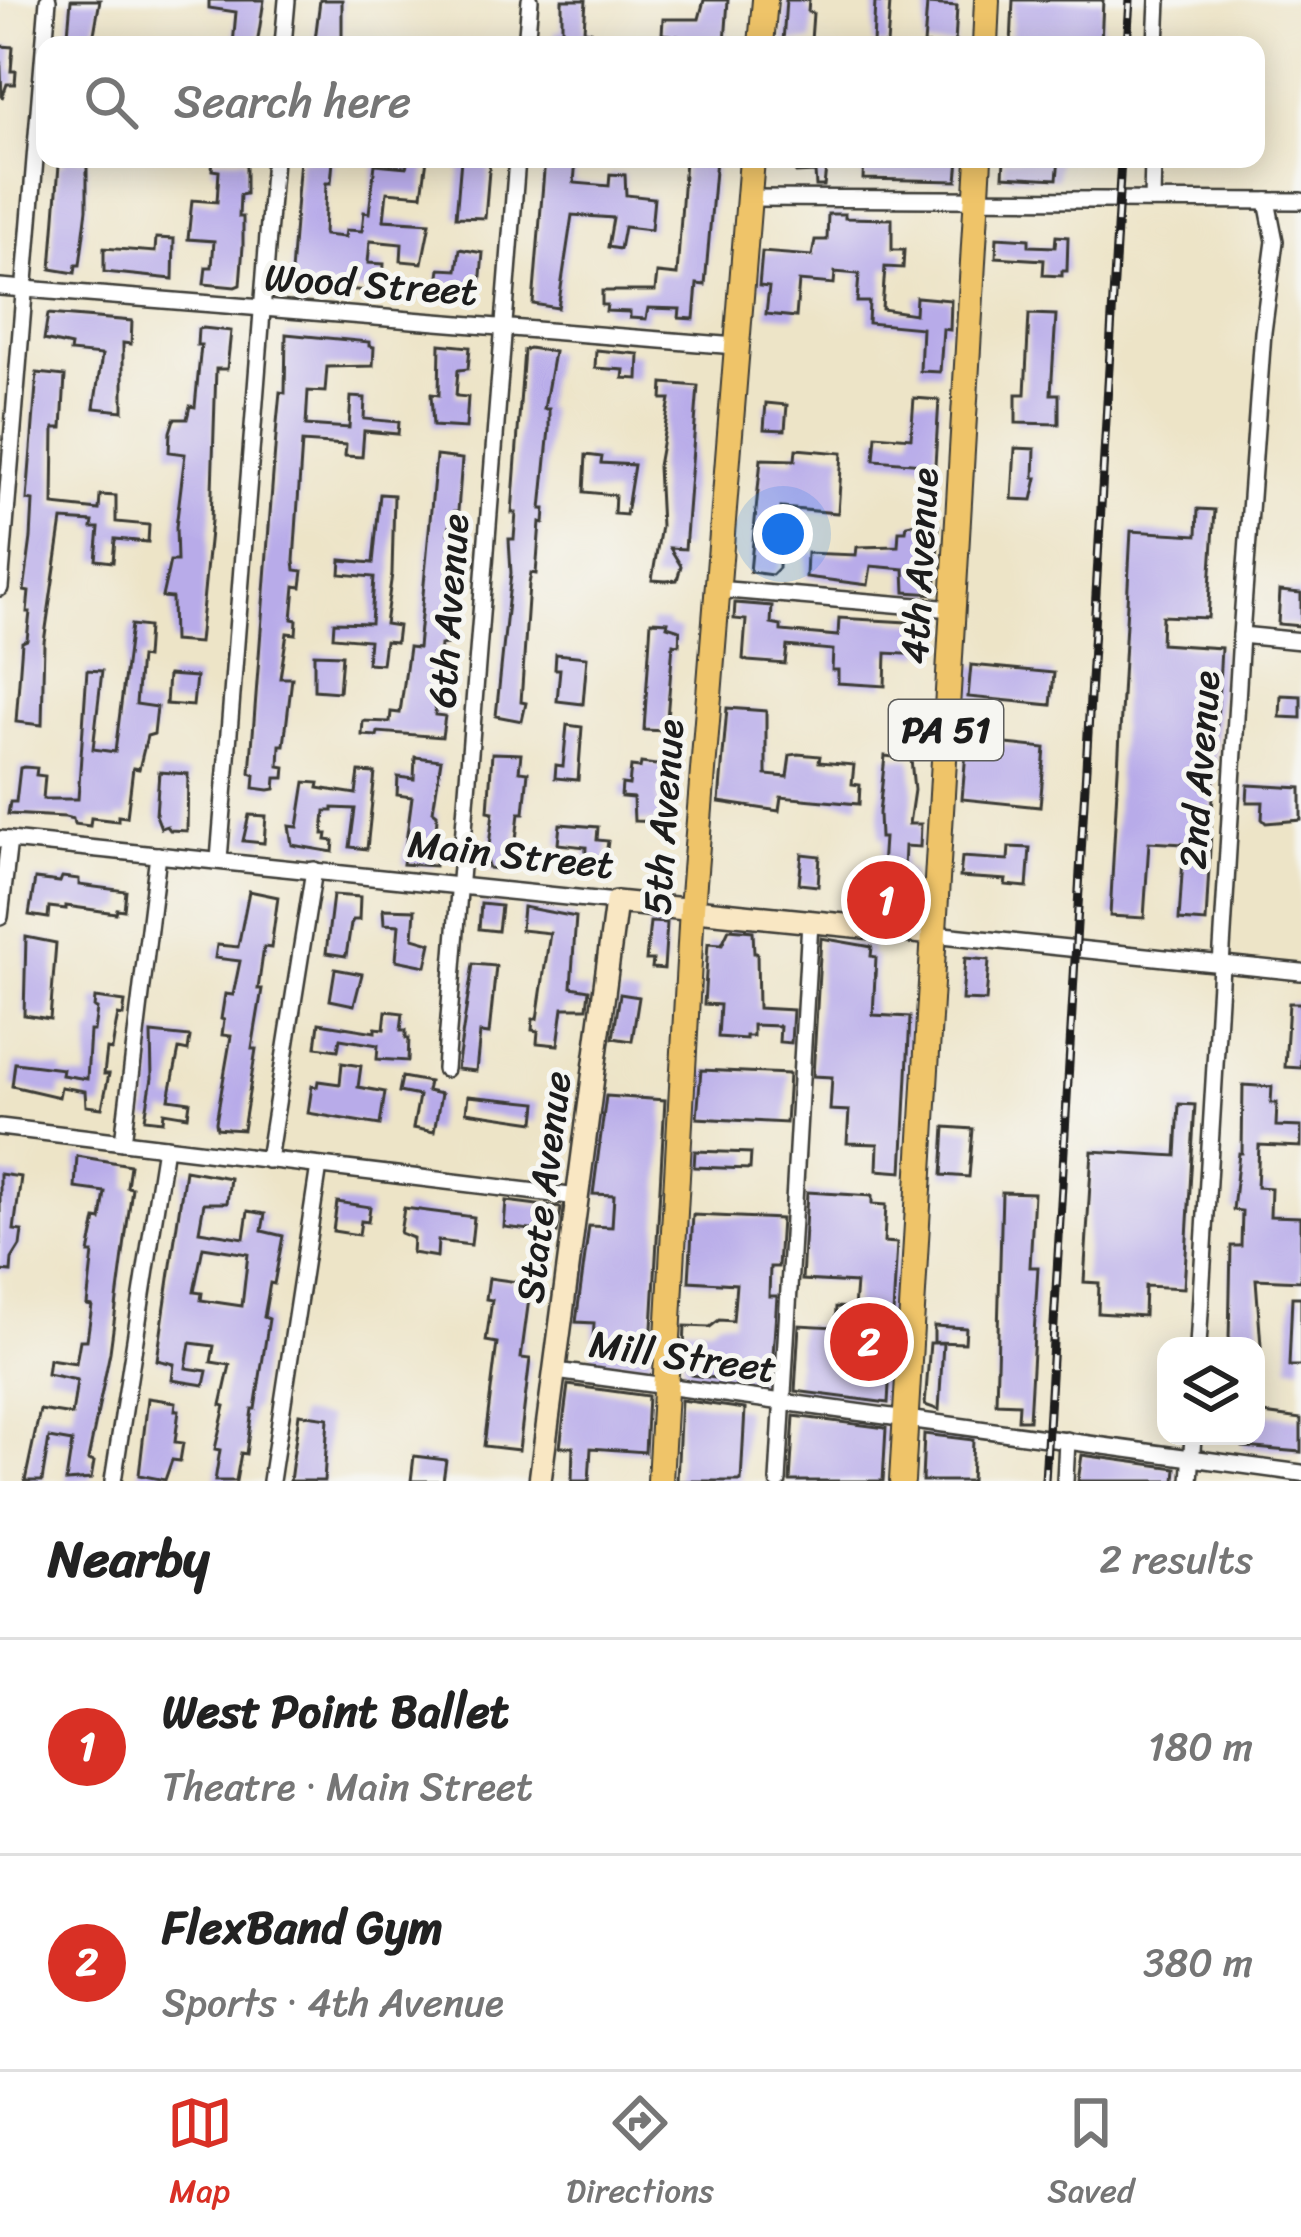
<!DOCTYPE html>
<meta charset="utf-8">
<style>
body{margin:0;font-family:Sriracha,sans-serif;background:#f2f2f2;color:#222}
.controls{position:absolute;right:36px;bottom:36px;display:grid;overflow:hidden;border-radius:24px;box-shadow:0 6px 30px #0003}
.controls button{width:108px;height:108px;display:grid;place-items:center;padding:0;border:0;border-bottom:3px solid #e0e0e0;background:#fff;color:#222;font:60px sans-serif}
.you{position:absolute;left:783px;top:534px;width:42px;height:42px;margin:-30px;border:9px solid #fff;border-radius:50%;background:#1a73e8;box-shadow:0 0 0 18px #1a73e833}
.badge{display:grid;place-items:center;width:78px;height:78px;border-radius:50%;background:#d93025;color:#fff;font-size:39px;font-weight:700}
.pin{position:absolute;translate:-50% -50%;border:6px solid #fff;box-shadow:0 3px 12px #0006}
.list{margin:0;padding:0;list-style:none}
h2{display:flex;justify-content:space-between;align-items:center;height:156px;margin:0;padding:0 48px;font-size:51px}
h2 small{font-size:39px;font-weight:400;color:#767676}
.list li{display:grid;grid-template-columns:78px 1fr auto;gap:36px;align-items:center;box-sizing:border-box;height:216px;padding:0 48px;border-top:3px solid #e0e0e0}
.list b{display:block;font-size:45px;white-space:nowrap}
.list p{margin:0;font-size:39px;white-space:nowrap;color:#767676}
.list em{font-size:39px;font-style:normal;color:#767676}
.icon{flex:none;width:66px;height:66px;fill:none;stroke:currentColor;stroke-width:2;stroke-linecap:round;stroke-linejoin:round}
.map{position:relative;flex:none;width:1301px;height:1481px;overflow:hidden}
.search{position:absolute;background:#fff;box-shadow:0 6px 30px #0003;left:36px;right:36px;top:36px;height:132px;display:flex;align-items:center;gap:30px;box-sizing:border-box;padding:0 42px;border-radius:24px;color:#767676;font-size:45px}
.sheet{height:588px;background:#fff}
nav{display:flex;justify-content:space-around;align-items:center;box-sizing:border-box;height:168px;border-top:3px solid #e0e0e0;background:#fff;font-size:33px;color:#767676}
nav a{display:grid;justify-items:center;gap:6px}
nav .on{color:#d93025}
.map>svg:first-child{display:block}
</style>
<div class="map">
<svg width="1301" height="1481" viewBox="0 0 1301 1481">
<rect width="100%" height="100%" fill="#f6f6f2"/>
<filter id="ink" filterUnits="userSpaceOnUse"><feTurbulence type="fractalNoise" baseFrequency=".00833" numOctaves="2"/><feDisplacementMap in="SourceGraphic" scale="24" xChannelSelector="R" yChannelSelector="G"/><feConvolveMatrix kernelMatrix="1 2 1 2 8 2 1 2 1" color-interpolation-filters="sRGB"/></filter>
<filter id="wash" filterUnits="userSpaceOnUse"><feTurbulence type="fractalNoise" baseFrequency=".004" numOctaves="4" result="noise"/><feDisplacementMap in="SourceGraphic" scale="48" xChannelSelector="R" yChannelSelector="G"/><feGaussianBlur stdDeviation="2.7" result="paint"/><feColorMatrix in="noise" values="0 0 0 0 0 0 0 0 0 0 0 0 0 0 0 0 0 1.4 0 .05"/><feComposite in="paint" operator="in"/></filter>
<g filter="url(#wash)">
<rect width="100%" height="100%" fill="#ede4c7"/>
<g id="blocks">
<!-- building -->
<g fill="#b8abe9" fill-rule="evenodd">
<polygon points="71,0 100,0 92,45 67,45"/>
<polygon points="209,0 264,0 257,45 233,45 236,12 209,8"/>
<polygon points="320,0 342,0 342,43 315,40"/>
<polygon points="562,0 586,0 584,30 590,31 589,45 555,45 555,31 562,31"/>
<polygon points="704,0 728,0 725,43 662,34 663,19 699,19"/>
<polygon points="786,0 809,0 808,12 813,13 811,41 783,42"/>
<polygon points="1013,0 1103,0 1101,45 1011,45"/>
<polygon points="875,2 890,3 887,45 873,44"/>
<polygon points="927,4 957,6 955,45 924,45"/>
<polygon points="0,46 13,47 11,71 16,71 15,84 7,84 2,98"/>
<polygon points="65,159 87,159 87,209 80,265 76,265 75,273 51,269 59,165 64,164"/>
<polygon points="213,159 245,159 246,165 246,194 240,195 239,217 243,217 243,246 240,285 235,287 204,284 206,267 212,267 214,241 188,239 192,200 217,202 219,171 212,170"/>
<polygon points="300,159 333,161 331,183 326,183 324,235 345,237 346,230 362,231 364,212 369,213 375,164 406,167 409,159 427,159 422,195 387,192 384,220 430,223 422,263 401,261 402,244 370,241 368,263 384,264 382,292 290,285"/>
<polygon points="461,159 490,159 485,218 456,217"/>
<polygon points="545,159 576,159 574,183 609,186 610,174 625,175 626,195 654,198 651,230 624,227 620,249 608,247 613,218 572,215 558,308 533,304"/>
<polygon points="685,159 716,159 705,285 697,284 694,319 679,318 680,309 648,308 646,319 630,318 630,312 606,311 607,305 602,305 602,291 655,291 657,273 677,275"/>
<polygon points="788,159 827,159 824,186 816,186 815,172 796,173"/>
<polygon points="864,159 959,159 957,181 863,179"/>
<polygon points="1004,159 1059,159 1057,179 1003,176"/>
<polygon points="828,214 845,214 845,218 892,219 892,250 904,250 903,268 885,267 882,309 915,314 916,297 951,300 950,330 943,329 940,372 920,371 922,328 868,323 869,302 857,302 859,274 835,272 834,284 799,281 796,317 766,314 769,287 759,286 762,252 812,256 815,240 827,240"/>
<polygon points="1056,236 1068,237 1067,271 1062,271 1062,276 1043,275 1044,260 996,257 997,237 1029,239 1029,246 1055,247"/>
<polygon points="156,238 174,239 173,279 104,272 104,248 155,252"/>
<polygon points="460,249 483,253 479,298 453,296 453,284 438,283 440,269 457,270"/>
<polygon points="48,314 132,321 131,344 123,343 123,411 94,408 102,355 70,352 71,346 44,340"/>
<polygon points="1029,314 1056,315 1051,394 1059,394 1059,424 1016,423 1016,394 1025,394"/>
<polygon points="203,328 231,331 227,369 216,369 211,521 199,643 173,641 172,598 162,597 170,561 177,561 176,527 185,454 169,452 170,432 174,419 187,419 190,406 195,407 201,345 197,345 198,329"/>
<polygon points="286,334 369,342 369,346 374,347 373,366 327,367 325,392 308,391 306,425 349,428 351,397 365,398 364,419 399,422 398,434 364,431 362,457 345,456 346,445 302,442 294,561 295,570 303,571 301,587 295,586 292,619 297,620 296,634 287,633 280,678 292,678 284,745 280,745 279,766 285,767 284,778 276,778 275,789 269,790 254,788 255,775 250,773 277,423 280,392 285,393"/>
<polygon points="440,344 470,347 468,369 458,370 456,396 468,397 466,428 433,426 431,394 439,395"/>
<polygon points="529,348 554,352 544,409 549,409 549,429 541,509 545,509 544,523 540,522 536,574 531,573 529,584 521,702 526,703 522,721 496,716 511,573 509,539 514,539 516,513 512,513 524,350"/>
<polygon points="596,350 639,354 638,379 623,378 624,370 595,368"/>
<polygon points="37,373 65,376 62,428 54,428 53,505 99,510 100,495 116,496 116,522 149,525 148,542 115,539 113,562 96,560 99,528 92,528 93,522 62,520 44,642 42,725 16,722 22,642 27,640 30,612 27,612 29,592 24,591 31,538 33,501 27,500"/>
<polygon points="663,383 698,386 685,549 670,548 681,566 677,580 666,581 652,580 661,526 658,466 670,399 662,399"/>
<polygon points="914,398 939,400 935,465 874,460 876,435 911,438"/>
<polygon points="766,403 787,405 785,430 764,429"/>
<polygon points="1015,448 1035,449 1034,478 1037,478 1032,500 1012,499"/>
<polygon points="796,449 842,453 838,513 781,508 779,568 772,575 750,572 761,459 795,460"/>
<polygon points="586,455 602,457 601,463 634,465 626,515 614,514 615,495 584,492"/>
<polygon points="436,456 462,459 458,511 454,511 448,533 457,533 447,644 440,645 437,683 435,715 445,716 442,737 378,732 377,736 362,735 363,721 390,722 391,712 400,713 409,647 418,648"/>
<polygon points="380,494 394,495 392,574 385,624 398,626 396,642 385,641 382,664 367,663 369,640 333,637 334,622 371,623 374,577 340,574 341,560 373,563"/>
<polygon points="1198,509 1215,510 1208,618 1162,616 1161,644 1221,648 1206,922 1179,920 1184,844 1149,842 1144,918 1110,916 1131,531 1197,535"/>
<polygon points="916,523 939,525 935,594 905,592 904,569 871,566 868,585 806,577 807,553 856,555 857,547 898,546 899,531 906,531 907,525"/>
<polygon points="1280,591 1301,593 1301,626 1278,624"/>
<polygon points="735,603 772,606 771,624 781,626 781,631 838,636 839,618 924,623 922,655 886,653 885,686 838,683 838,670 832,670 833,650 787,646 785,664 748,661 743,659 746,620 734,619"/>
<polygon points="651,621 668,622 667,626 680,630 679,645 673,644 666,731 644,730"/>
<polygon points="131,625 148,627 146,658 140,657 136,704 157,707 154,734 147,736 139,769 133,768 127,817 118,816 118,821 91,818 90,826 74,824 73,819 65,817 8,814 10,802 16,802 20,768 24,767 37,768 36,775 45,776 43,799 78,799 87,670 102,671 93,749 115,752"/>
<polygon points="314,654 342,655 339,692 314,690"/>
<polygon points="556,654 587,657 583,704 557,701 560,669 555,669"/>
<polygon points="971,665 1054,673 1051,705 968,697"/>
<polygon points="168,675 196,677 193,706 166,704"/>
<polygon points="1281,695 1301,696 1301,718 1280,717"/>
<polygon points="727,708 766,711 766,775 787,777 790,755 798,754 820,756 819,762 854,765 852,784 860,785 859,804 781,797 779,811 719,802"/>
<polygon points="567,725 582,727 578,780 555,778 556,765 563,766"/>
<polygon points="967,740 1045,748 1040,807 962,799"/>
<polygon points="492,753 521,754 519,771 528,772 524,813 519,813 513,867 509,870 489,868 487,863 493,812 488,811"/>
<polygon points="885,756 911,759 914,790 909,824 921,824 920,847 905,846 904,870 912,871 910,890 904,889 902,913 868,910 872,867 882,868 884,838 880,838 879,813"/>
<polygon points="415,757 441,760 433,811 437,814 435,866 403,864 412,797 397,795 398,777 414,779"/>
<polygon points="641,763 664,766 658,804 666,805 664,822 634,821 633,798 621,797 622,784 629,785 631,767 640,768"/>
<polygon points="159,772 188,774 187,831 170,830 167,826 161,828 156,815"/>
<polygon points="359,772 375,773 367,849 350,847 355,809 333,808 333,811 325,811 323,834 327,834 326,840 334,841 333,852 292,845 289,826 298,827 305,782 319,783 318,788 356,794"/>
<polygon points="1248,785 1301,788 1301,820 1266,823 1262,819 1263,802 1247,802"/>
<polygon points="249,815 266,816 264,843 243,841"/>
<polygon points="560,824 598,827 597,840 608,841 604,871 585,869 586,847 558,844"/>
<polygon points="1009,847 1030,848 1027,887 1005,885 1006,880 960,877 962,857 1008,860"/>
<polygon points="802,854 820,856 818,886 799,884"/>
<polygon points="62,877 79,879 79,885 126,891 124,910 117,909 116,913 66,906 66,909 49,907 48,918 29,915 35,879 60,882"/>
<polygon points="249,891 278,897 271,948 264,947 258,989 262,989 252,1049 256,1049 243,1130 228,1129 217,1128 216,1122 231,1036 222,1035 224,1020 221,1019 225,994 233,995 240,961 215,958 217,945 238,947"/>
<polygon points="333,895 360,897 359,920 353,920 351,924 346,956 326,953"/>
<polygon points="481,904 501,906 498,931 479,929"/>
<polygon points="523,907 576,917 571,987 589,990 587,1008 563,1008 558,1045 537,1043 538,1031 532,1030 533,1019 537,1019 550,933 521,930"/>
<polygon points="383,909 415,910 413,938 431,943 426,966 396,960 399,925 384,924"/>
<polygon points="650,922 667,923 664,969 652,968 653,960 646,960"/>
<polygon points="729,929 753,931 754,953 757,953 758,1008 793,1010 791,1043 779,1042 780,1026 753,1025 753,1036 746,1036 746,1039 718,1037 720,1005 704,1004 708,943 722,944"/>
<polygon points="26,937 56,943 50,1019 24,1015"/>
<polygon points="821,938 872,947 871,956 876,957 873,1015 910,1017 902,1172 877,1170 878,1144 847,1143 849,1111 830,1110 832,1077 813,1076"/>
<polygon points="965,958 989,960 986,1001 962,1000"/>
<polygon points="473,964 496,966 489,1034 480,1033 476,1071 457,1069"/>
<polygon points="335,969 362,974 354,1005 330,1000"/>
<polygon points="620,994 639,997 632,1041 613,1038"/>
<polygon points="95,998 125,1002 123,1016 118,1015 116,1025 112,1050 107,1049 104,1074 109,1074 102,1108 86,1106 85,1091 61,1087 59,1097 12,1086 15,1063 63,1069 62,1075 87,1079 90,1031 94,1031 97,1009 94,1008"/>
<polygon points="1289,1003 1301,1003 1301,1068 1285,1067"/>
<polygon points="386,1011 403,1013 401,1030 406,1030 406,1038 409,1038 408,1061 377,1059 378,1045 340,1039 338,1050 316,1047 319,1023 375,1032 375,1028 384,1029"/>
<polygon points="151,1033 190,1037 188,1051 179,1049 169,1099 190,1102 188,1116 164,1112 163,1121 145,1119 152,1078"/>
<polygon points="342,1063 361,1066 358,1087 385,1092 380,1125 308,1113 312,1086 317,1087 318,1081 340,1084"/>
<polygon points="701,1070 789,1074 786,1123 697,1118"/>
<polygon points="402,1077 429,1082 427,1091 441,1094 434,1132 413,1128 419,1096 399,1092"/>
<polygon points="1243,1085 1272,1087 1271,1103 1277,1103 1276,1126 1301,1127 1301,1147 1259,1145 1257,1187 1271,1188 1270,1216 1301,1217 1301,1281 1256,1279 1261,1346 1234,1345 1229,1340 1231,1246 1241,1246 1242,1211 1233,1210 1239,1153 1242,1153"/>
<polygon points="468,1096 537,1103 535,1122 466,1112"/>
<polygon points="606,1096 665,1100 650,1363 592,1360 594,1323 576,1322 589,1226 612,1227 614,1195 593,1194"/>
<polygon points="1179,1104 1195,1105 1184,1288 1145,1286 1144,1316 1098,1313 1099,1283 1084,1282 1092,1151 1176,1156"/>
<polygon points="945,1127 973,1129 969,1177 942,1175"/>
<polygon points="695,1151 751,1153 750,1169 694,1167"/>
<polygon points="77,1156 130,1165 127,1187 132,1188 110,1352 88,1460 94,1462 91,1479 66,1481 72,1442 49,1438 42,1481 25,1481 40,1410 72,1415 77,1380 47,1374 49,1359 76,1363 80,1340 87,1340 92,1306 87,1305 93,1253 89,1253 96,1219 101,1220 105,1192 75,1188"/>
<path d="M185,1170l45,8 -3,25h-23l-5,28 45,7 4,-27 17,3 -3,17 21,5 -9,48 -4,-1 -6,34 5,2 -14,90h-3l-6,45 -5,-1 -5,28h-21l5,-31 -5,-1 10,-43 -4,-1 9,-40 -19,-3 3,-16 -24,-3 -4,25 21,3 -3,14 -32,-5 2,-16 -17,-4zM203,1247l45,7 -6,52 -41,-6 1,-7 -8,-1z"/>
<polygon points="0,1174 21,1177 14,1230 22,1231 20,1246 12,1259 11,1272 0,1271"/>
<polygon points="807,1192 872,1196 872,1204 886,1205 884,1242 897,1243 888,1403 795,1391 799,1325 835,1327 836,1307 854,1308 856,1283 802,1280"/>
<polygon points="1002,1192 1034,1193 1030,1267 1038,1267 1029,1420 1018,1420 1019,1404 996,1403"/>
<polygon points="506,1201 561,1208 557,1233 504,1227"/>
<polygon points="337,1202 370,1207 368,1222 361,1221 359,1235 333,1231"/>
<polygon points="404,1208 474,1217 471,1245 438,1241 437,1257 412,1253 413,1238 400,1233"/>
<polygon points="693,1215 781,1219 778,1267 770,1267 769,1296 777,1296 771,1385 692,1375 683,1367 685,1326 710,1327 719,1320 733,1321 736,1284 689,1281"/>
<polygon points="489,1278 531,1284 521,1358 530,1359 519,1450 484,1446 497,1343 486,1341 492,1300 486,1299"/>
<polygon points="1292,1297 1301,1297 1301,1366 1289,1366"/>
<polygon points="934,1326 966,1328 965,1343 934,1342"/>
<polygon points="930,1343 943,1343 939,1410 925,1405"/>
<polygon points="568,1385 648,1396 645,1452 591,1448 589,1481 572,1481 573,1447 560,1447"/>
<polygon points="148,1398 176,1402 175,1410 179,1410 175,1442 183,1443 180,1461 172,1460 165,1480 139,1475"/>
<polygon points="681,1400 745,1409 741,1481 677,1481"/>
<polygon points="1256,1413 1301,1419 1301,1452 1243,1447 1244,1436 1256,1436"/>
<polygon points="299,1414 328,1418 324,1481 290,1481"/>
<polygon points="794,1416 886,1428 883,1481 790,1481"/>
<polygon points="924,1434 973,1440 971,1481 922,1481"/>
<polygon points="1082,1455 1176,1468 1175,1481 1078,1481"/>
<polygon points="414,1456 446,1460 443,1481 411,1481"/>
</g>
</g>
</g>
<g filter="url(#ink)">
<use href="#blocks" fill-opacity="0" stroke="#3b3a36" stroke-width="3"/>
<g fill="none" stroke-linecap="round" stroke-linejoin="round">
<!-- street casing -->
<g stroke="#3b3a36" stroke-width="20">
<g id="street">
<polyline points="283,45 287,0"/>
<polyline points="526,45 530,0"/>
<polyline points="1156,45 1158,0"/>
<polyline points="749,198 1301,201"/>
<polyline points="1152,200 1153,159"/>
<polyline points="0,287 736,346"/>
<polyline points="0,588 48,0"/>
<polyline points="716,589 953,609"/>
<polyline points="1241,635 1301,641"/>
<polyline points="0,839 616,902"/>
<polyline points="219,860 274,159"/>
<polyline points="0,917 9,840"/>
<polyline points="933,934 1301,972"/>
<polyline points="445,1069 517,159"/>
<polyline points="0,1127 578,1197"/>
<polyline points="123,1142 158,855"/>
<polyline points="268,1160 314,870"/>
<polyline points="1198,1346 1241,635 1263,332 1275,241 1267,201"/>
<polyline points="556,1371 1301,1473"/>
<polyline points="113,1481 165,1147"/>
<polyline points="271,1481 319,1166"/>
<polyline points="778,1481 810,922"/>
<polyline points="1065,1481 1067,1440"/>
<polyline points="1190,1481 1193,1436"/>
</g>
</g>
<!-- secondary casing -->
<g stroke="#3b3a36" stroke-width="26">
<polyline id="secondary" points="540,1481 616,902 933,934"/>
</g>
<!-- primary casing -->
<g stroke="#3b3a36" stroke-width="28">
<g id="primary">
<polyline points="761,45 765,0"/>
<polyline points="985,45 987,0"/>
<polyline points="660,1481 692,908 752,159"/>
<polyline points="902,1481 979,159"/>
</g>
</g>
<!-- street -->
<use href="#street" stroke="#fff" stroke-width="15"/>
<!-- secondary -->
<use href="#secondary" stroke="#f9e7c3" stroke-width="21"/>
<!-- primary -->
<use href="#primary" stroke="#efc469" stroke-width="24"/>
<!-- rail casing -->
<g stroke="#1c1c1c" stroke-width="9">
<g id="rail">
<polyline points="1127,45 1130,0"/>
<polyline points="1045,1481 1121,159"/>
</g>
</g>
<!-- rail -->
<use href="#rail" stroke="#f6f6f2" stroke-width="4.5" stroke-dasharray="14" stroke-linecap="butt"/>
</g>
</g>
<g text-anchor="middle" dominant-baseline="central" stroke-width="10" stroke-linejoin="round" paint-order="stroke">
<!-- shield labels -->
<rect fill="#f6f6f2" stroke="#5d5d5c" stroke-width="3" x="889" y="700" width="114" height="60" rx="9"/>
<g font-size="36" font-weight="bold" fill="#1c1c1c">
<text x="946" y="730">PA 51</text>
</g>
<!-- street labels -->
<g font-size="39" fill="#1c1c1c" stroke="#f6f6f2">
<text transform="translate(371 284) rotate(4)">Wood Street</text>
<text transform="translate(919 566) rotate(-87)">4th Avenue</text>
<text transform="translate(448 611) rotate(-86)">6th Avenue</text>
<text transform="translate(1199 770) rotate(-86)">2nd Avenue</text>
<text transform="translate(663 817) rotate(-86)">5th Avenue</text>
<text transform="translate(511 854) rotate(6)">Main Street</text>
<text transform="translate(543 1187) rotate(-83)">State Avenue</text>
<text transform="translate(683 1356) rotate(8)">Mill Street</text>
</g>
</g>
</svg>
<div class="controls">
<button><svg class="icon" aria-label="layers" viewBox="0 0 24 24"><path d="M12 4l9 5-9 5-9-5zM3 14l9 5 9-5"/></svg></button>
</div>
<div class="you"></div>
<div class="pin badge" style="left:886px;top:900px">1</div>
<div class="pin badge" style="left:869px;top:1342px">2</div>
<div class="search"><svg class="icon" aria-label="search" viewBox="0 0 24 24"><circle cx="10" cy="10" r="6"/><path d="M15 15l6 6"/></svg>Search here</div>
</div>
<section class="sheet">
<h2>Nearby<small>2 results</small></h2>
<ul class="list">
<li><span class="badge">1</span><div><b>West Point Ballet</b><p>Theatre · Main Street</p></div><em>180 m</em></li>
<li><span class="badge">2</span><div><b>FlexBand Gym</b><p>Sports · 4th Avenue</p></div><em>380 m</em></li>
</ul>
</section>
<nav>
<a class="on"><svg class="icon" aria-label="map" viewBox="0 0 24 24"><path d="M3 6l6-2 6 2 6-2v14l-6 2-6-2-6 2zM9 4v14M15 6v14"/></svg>Map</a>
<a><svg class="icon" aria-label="directions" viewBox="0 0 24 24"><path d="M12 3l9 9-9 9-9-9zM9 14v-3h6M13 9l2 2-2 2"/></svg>Directions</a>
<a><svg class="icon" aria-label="saved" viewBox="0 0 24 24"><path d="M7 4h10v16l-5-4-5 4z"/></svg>Saved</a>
</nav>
